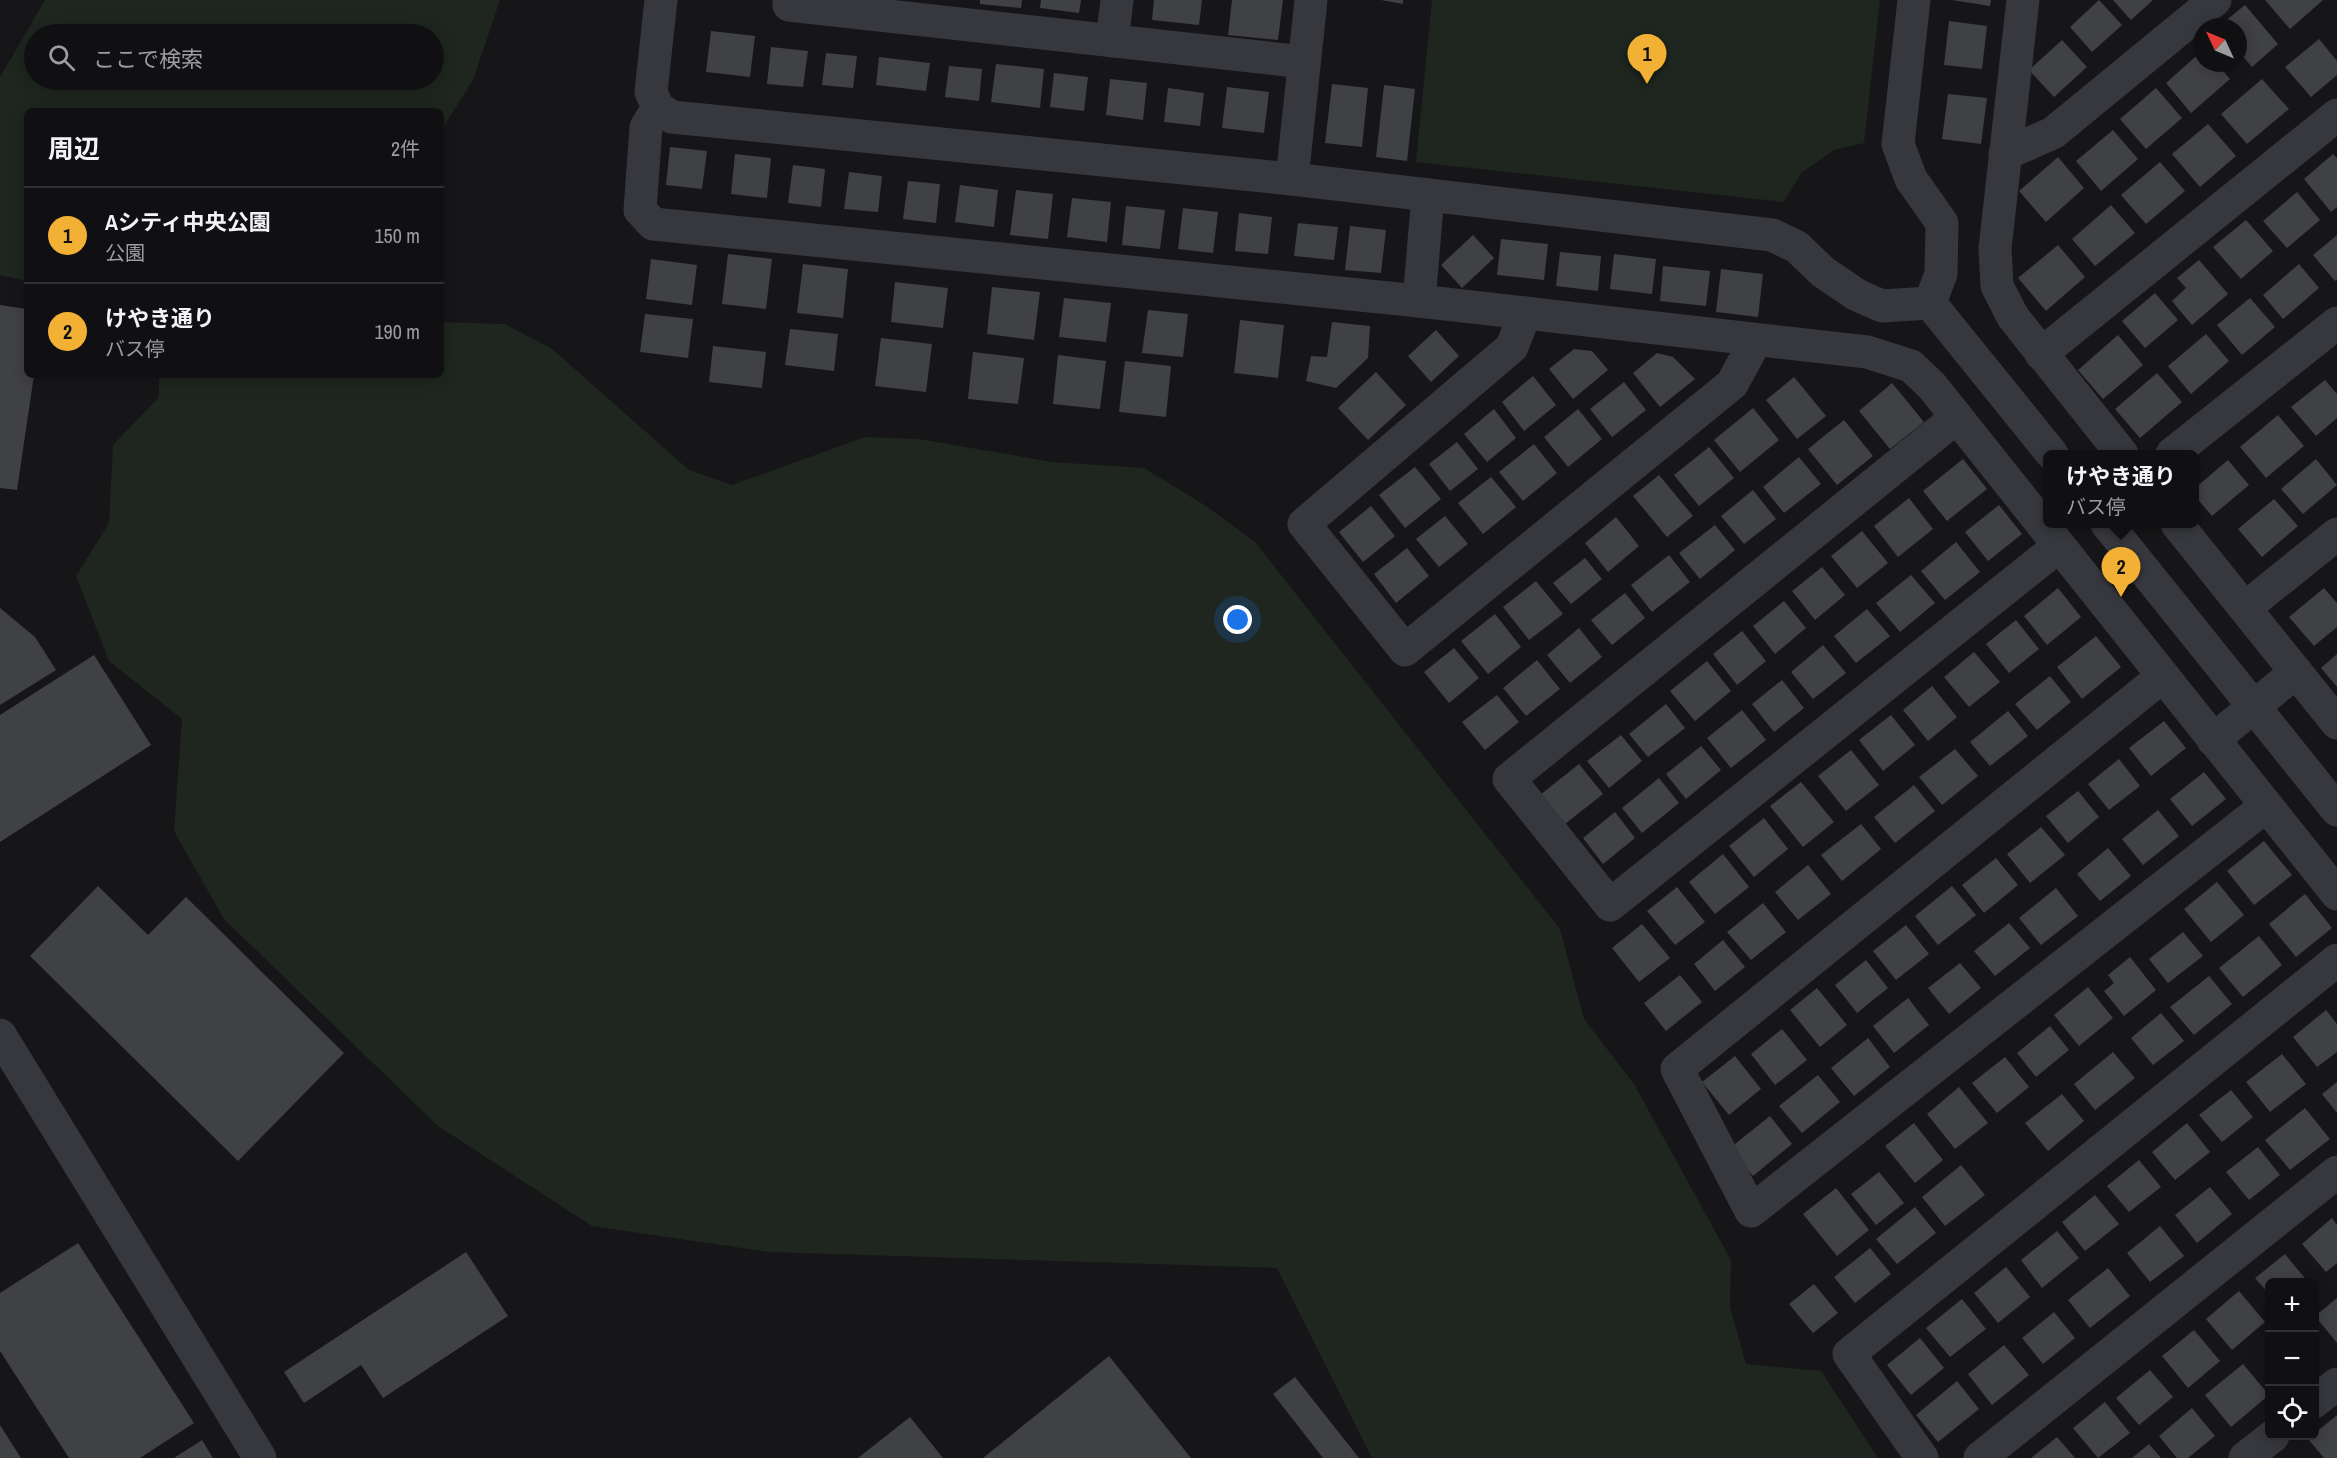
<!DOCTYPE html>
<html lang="ja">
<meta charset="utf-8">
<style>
body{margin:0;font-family:"Archivo Narrow","Noto Sans JP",sans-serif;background:#19191b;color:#f1f3f6}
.controls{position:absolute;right:18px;bottom:18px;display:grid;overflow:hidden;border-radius:9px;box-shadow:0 3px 15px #0003}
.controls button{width:54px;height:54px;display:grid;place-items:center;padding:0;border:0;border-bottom:2px solid #303032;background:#101012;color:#f1f3f6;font:30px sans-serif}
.compass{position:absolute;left:2193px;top:18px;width:54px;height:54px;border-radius:50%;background:#101012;box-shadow:0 3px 15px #0003;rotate:314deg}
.you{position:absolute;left:1238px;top:620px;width:21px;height:21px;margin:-15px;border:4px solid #fff;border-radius:50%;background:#1a73e8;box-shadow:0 0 0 9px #1a73e833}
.badge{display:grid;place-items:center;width:39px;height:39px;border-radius:50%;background:#f2b134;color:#111;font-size:20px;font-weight:700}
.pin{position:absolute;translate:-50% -50px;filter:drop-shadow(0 2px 3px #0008)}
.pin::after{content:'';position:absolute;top:32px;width:21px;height:18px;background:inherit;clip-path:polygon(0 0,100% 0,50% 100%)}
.popup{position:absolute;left:2043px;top:450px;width:156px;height:78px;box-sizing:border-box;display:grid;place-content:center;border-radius:9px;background:#101012;filter:drop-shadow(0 2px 4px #0005);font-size:20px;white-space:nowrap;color:#9c9d9f}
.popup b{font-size:22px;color:#f1f3f6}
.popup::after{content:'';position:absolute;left:50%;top:100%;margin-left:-12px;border:12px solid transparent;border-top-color:#101012}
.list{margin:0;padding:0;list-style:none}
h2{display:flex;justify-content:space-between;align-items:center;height:78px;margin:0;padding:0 24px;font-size:26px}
h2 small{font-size:20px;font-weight:400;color:#9c9d9f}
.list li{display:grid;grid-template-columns:39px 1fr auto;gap:18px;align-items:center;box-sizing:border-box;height:96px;padding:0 24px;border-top:2px solid #303032}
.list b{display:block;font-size:22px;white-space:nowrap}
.list p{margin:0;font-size:20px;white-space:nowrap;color:#9c9d9f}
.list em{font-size:20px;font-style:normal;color:#9c9d9f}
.icon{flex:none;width:33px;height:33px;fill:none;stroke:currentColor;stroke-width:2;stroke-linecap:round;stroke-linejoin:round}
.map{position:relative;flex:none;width:2337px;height:1458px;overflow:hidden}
.search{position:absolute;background:#101012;box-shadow:0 3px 15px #0003;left:24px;top:24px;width:420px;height:66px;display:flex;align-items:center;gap:15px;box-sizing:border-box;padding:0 21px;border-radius:33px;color:#9c9d9f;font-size:22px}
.panel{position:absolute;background:#101012;box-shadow:0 3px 15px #0003;left:24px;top:108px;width:420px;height:270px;border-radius:9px}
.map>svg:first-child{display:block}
</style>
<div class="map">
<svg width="2337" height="1458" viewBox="0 0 2337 1458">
<rect width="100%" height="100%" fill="#161618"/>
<!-- green -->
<g fill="#1e261f" fill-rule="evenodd">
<path d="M45,0h455l-27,80 -32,51v-20h-414v170l-27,-6v-198zM434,34v46h-400v-46z"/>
<polygon points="1432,0 1880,0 1864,143 1834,150 1801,173 1784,202 1416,162"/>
<polygon points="441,322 504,324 551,348 689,470 732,485 865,437 919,439 1052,462 1144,468 1206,506 1255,542 1560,929 1584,1019 1634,1084 1731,1260 1730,1307 1746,1364 1821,1371 1878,1458 1372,1458 1277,1268 769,1252 592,1226 438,1126 224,919 174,831 182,719 109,661 76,576 109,523 113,445 159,397 159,375 441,375"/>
</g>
<!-- building -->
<g fill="#404145">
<polygon points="980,0 1022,0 1021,8 980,4"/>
<polygon points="1041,0 1081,0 1079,13 1040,8"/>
<polygon points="1154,0 1202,0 1199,25 1152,20"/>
<polygon points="1232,0 1283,0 1278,40 1228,35"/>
<polygon points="1381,0 1403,0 1403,4"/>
<polygon points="1952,0 1991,0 1990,6"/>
<polygon points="2099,0 2122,25 2092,52 2070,27"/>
<polygon points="2113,0 2153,0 2131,20"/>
<polygon points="2265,0 2323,0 2290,29"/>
<polygon points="2245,5 2278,44 2252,67 2238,51 2238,27 2218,27"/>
<polygon points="1949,21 1987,26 1982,69 1944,65"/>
<polygon points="711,31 755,36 750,77 706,72"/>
<polygon points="2319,39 2337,61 2337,75 2311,97 2285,67"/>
<polygon points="2062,40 2087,67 2054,97 2029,70"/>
<polygon points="771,47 808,51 803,87 767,84"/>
<polygon points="2202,51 2202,63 2216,63 2230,79 2191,113 2166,83"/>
<polygon points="826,53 857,56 853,88 822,85"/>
<polygon points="879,57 930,63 926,91 876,85"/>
<polygon points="996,64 1044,69 1040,108 991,102"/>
<polygon points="949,66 982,69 979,101 945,97"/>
<polygon points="1054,73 1088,77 1084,111 1050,107"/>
<polygon points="1110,79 1147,83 1143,120 1106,115"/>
<polygon points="2262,79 2289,109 2247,144 2221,114"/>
<polygon points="1332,84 1368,88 1362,147 1325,143"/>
<polygon points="1384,85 1415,89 1407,161 1376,157"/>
<polygon points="1227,87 1269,92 1264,133 1222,128"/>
<polygon points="1168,88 1204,93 1200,126 1164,122"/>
<polygon points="2156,88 2182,118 2146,149 2120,119"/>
<polygon points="1948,94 1987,98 1981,144 1942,139"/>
<polygon points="2208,124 2236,156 2200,187 2172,154"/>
<polygon points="2113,130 2138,159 2101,191 2076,161"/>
<polygon points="670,147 707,151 702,189 666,185"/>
<polygon points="735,154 771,158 767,198 731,194"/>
<polygon points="2333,154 2337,158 2337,207 2331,212 2304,179"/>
<polygon points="2058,157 2084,188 2046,222 2019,191"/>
<polygon points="2160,162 2185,191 2146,224 2121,195"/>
<polygon points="793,165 825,169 821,207 788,203"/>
<polygon points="849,172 882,176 878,212 844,209"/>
<polygon points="908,181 940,184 936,223 903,219"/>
<polygon points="960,185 998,190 994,227 955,222"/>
<polygon points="1016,190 1053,194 1048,239 1010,235"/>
<polygon points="2297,192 2320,220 2287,248 2263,221"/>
<polygon points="1072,198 1111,202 1107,242 1067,237"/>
<polygon points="2111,205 2135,233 2095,266 2072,239"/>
<polygon points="1126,206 1165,210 1160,249 1122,245"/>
<polygon points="1183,208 1218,212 1213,253 1178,249"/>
<polygon points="1239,213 1272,217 1268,254 1235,251"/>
<polygon points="2246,220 2273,251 2241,279 2213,247"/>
<polygon points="1298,223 1338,227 1334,260 1294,256"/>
<polygon points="1350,226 1386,230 1381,273 1345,270"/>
<polygon points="1473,235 1494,258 1462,288 1441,265"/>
<polygon points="2337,235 2337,279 2335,281 2313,255"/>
<polygon points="1501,239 1548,244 1544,280 1497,275"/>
<polygon points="2058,245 2085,277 2046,311 2018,278"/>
<polygon points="1560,252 1601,256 1598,291 1556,286"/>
<polygon points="728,254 772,259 766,309 722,304"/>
<polygon points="1614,254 1656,259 1652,294 1610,289"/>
<polygon points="651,259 697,265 692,305 646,299"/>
<polygon points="2199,260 2228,294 2192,325 2172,301 2186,288 2177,278"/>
<polygon points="803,264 848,269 843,318 797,313"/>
<polygon points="2299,264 2319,288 2283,319 2263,295"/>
<polygon points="1663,266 1710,271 1706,306 1660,301"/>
<polygon points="1721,269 1763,274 1758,317 1716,312"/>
<polygon points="895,282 948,288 943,328 891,322"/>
<polygon points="992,287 1040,292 1034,340 987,334"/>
<polygon points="2155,293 2178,320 2145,348 2122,321"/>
<polygon points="1064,298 1111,303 1106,342 1059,337"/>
<polygon points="2250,298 2275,327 2242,355 2217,325"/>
<polygon points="0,305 27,309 27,375 34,375 17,490 0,488"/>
<polygon points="1148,310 1188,314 1183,357 1142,353"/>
<polygon points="645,314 693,319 688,358 640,352"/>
<polygon points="1240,320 1284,325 1278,378 1234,373"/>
<polygon points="1332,322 1370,326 1368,358 1336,388 1306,381 1311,356 1327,357"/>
<polygon points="790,329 838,334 834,371 785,365"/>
<polygon points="1436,330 1459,356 1431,382 1408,356"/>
<polygon points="2206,334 2229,361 2191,394 2168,366"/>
<polygon points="2118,335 2143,365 2103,399 2078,370"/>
<polygon points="881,338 932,344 926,392 875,386"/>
<polygon points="713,346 766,352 762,388 709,382"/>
<polygon points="1574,349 1592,351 1608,370 1573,399 1549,369"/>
<polygon points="973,352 1024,358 1018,404 968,399"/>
<polygon points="1657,353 1673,357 1695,379 1660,407 1633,373"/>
<polygon points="1058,355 1106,361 1100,409 1053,404"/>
<polygon points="1125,361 1171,366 1166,417 1119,412"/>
<polygon points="1376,372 1406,405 1368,440 1338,408"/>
<polygon points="2157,373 2182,402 2140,438 2115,409"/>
<polygon points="1533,376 1556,405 1524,431 1502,402"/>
<polygon points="1794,377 1826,416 1797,439 1766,400"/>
<polygon points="2325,380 2337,394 2337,418 2316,436 2291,407"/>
<polygon points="1624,382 1646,410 1612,437 1590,409"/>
<polygon points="1892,383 1924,422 1890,449 1859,411"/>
<polygon points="1753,408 1779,440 1740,472 1714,440"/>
<polygon points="1494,409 1516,438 1487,462 1464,434"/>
<polygon points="1578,409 1602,439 1568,467 1544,437"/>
<polygon points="2278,415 2304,446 2266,478 2240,447"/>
<polygon points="1844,420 1873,456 1837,485 1808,449"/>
<polygon points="1457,442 1478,469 1450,491 1429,464"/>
<polygon points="1534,444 1557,473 1523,501 1499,472"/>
<polygon points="1709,447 1734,478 1699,506 1674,475"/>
<polygon points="1799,457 1821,484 1784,513 1763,487"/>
<polygon points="1963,459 1987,489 1947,521 1923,491"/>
<polygon points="2316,459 2337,485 2303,514 2281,489"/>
<polygon points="2228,460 2249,485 2212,516 2194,495 2194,489"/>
<polygon points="1415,467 1441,499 1405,528 1379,495"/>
<polygon points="1659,475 1693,516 1667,537 1633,496"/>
<polygon points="1491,477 1516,507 1483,534 1458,503"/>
<polygon points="1753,490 1776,519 1744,544 1721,516"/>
<polygon points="1909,498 1933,529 1898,557 1874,526"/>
<polygon points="2274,499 2298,526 2262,557 2238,529"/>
<polygon points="1999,505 2022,534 1988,561 1965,532"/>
<polygon points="1371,506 1395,536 1363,562 1339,532"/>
<polygon points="1445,516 1468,544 1439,567 1416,539"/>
<polygon points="1616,517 1639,546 1608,572 1585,543"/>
<polygon points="1715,525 1735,550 1700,579 1679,553"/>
<polygon points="1862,531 1888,563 1857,588 1831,556"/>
<polygon points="1956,542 1980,572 1945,600 1921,571"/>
<polygon points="1407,548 1429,576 1396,603 1374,574"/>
<polygon points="1669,555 1690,582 1652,612 1631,585"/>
<polygon points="1585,558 1602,579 1571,604 1553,583"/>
<polygon points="1822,567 1845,595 1815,620 1792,591"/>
<polygon points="1911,575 1935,603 1900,632 1876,603"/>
<polygon points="1536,581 1563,614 1529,640 1503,607"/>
<polygon points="2058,588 2081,617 2047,645 2024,616"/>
<polygon points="2324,588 2337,603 2337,627 2314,646 2289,617"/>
<polygon points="1625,593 1645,618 1612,645 1591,620"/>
<polygon points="1784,601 1806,628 1775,654 1753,626"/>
<polygon points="0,608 35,637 56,670 0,705"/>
<polygon points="1867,609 1890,636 1856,663 1834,636"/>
<polygon points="1495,614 1521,647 1488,674 1461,641"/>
<polygon points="2016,620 2039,649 2009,673 1986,644"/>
<polygon points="1579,628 1602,657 1570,683 1547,655"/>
<polygon points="1742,631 1766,661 1737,685 1713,654"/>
<polygon points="2096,636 2121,667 2082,699 2057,667"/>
<polygon points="1823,645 1846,673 1813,699 1791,672"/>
<polygon points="1454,648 1479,678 1449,703 1424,672"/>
<polygon points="1974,652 2000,682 1969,707 1944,677"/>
<polygon points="2337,654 2337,687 2321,668"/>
<polygon points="94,655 151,745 0,842 0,715"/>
<polygon points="1537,660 1560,689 1526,716 1503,688"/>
<polygon points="1707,661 1731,691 1695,721 1670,691"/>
<polygon points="2050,676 2071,702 2037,730 2015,704"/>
<polygon points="1782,680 1804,708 1774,732 1752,704"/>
<polygon points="1932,686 1957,717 1928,741 1903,710"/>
<polygon points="1497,695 1519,722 1485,750 1462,722"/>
<polygon points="1666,704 1685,728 1648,757 1629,734"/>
<polygon points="1742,710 1766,740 1731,768 1707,738"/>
<polygon points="2008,711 2028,736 1990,766 1970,742"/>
<polygon points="1891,715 1915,745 1883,771 1859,740"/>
<polygon points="2164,721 2186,748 2151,776 2129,748"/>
<polygon points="1621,735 1642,761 1609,788 1587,761"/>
<polygon points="1701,746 1721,770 1686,799 1666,774"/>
<polygon points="1955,749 1978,776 1942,805 1919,777"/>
<polygon points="1851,750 1879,785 1846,811 1818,776"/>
<polygon points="2119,759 2140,786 2109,810 2088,784"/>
<polygon points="1579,764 1603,794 1565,824 1540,795"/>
<polygon points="2204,772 2226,799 2192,826 2170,799"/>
<polygon points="1659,778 1679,803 1642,833 1622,808"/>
<polygon points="1801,782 1834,822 1803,847 1770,806"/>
<polygon points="1914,785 1935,811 1895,843 1874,817"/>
<polygon points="2078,791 2099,817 2068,843 2046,816"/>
<polygon points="2158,810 2179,836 2143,865 2122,839"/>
<polygon points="1615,812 1635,838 1603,864 1583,838"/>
<polygon points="1764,818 1788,849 1754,877 1729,846"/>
<polygon points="1861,824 1881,849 1842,881 1821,855"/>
<polygon points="2041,827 2065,855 2030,883 2007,854"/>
<polygon points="2264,841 2292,875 2254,905 2227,871"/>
<polygon points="2108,848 2131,876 2100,901 2077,874"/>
<polygon points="1723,854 1749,887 1715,914 1689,882"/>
<polygon points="1996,858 2018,885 1984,913 1962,885"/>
<polygon points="1808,865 1831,894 1798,920 1775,892"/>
<polygon points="2217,882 2244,915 2211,942 2184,909"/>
<polygon points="98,886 148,935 186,897 344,1053 238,1161 30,956"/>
<polygon points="1952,886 1976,915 1938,945 1915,916"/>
<polygon points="1677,887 1705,922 1675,945 1647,911"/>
<polygon points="2056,888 2078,916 2041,945 2019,918"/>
<polygon points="2305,894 2332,928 2296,957 2269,924"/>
<polygon points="1763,903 1786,932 1751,960 1727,932"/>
<polygon points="2009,923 2030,948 1995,976 1974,951"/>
<polygon points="1642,924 1670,958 1639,982 1612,948"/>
<polygon points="1906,925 1929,954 1896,980 1873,951"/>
<polygon points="2183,932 2203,956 2168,983 2149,959"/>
<polygon points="2259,936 2282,965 2243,997 2219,968"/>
<polygon points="1723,940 1745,967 1715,991 1694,964"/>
<polygon points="2130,957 2156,990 2124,1016 2104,991 2114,983 2108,975"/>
<polygon points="1866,960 1888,988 1857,1013 1835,985"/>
<polygon points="1960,963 1981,988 1949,1014 1928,988"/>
<polygon points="1680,975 1702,1002 1666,1031 1644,1003"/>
<polygon points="2209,976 2232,1004 2194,1035 2170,1007"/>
<polygon points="2088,987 2113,1018 2079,1046 2054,1015"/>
<polygon points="1817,988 1847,1025 1820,1047 1790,1010"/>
<polygon points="1908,998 1929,1025 1894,1053 1873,1026"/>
<polygon points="2326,1010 2337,1024 2337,1052 2317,1067 2293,1037"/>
<polygon points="2161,1013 2184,1041 2153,1065 2131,1038"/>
<polygon points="2050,1026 2069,1050 2036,1077 2017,1053"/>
<polygon points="1782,1029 1807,1060 1775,1085 1751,1054"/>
<polygon points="1868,1038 1890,1067 1854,1096 1831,1068"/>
<polygon points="2113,1052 2135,1078 2095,1110 2074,1084"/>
<polygon points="2282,1054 2306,1084 2270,1112 2246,1082"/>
<polygon points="1735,1056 1761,1089 1729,1115 1702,1082"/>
<polygon points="2005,1057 2029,1087 1997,1113 1972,1083"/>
<polygon points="1818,1075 1840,1102 1802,1133 1779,1106"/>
<polygon points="2337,1082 2337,1113 2322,1094"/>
<polygon points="1959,1087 1988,1123 1955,1149 1927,1114"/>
<polygon points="2231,1090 2253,1117 2222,1142 2199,1115"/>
<polygon points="2062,1094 2084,1121 2048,1151 2025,1123"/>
<polygon points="2305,1108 2330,1139 2290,1170 2265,1140"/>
<polygon points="1770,1116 1792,1144 1753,1176 1730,1148"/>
<polygon points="1914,1123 1943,1160 1915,1183 1885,1146"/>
<polygon points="2187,1123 2210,1152 2175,1180 2152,1152"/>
<polygon points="2258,1147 2280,1175 2249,1200 2226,1172"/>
<polygon points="2139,1160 2161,1187 2129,1212 2107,1186"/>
<polygon points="1961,1165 1985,1195 1945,1226 1922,1197"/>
<polygon points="1879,1172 1904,1203 1876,1225 1851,1194"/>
<polygon points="2210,1187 2232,1214 2197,1243 2175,1215"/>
<polygon points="1836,1188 1869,1230 1837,1256 1803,1214"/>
<polygon points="2095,1195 2119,1224 2085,1251 2062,1222"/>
<polygon points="1915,1207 1936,1233 1897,1264 1876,1239"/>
<polygon points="2332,1218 2337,1225 2337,1263 2326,1272 2302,1244"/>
<polygon points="2160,1226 2184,1256 2150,1282 2127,1253"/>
<polygon points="2057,1231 2079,1258 2042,1288 2021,1260"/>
<polygon points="78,1243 194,1423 140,1458 69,1458 0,1351 0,1293"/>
<polygon points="1870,1248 1891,1274 1855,1303 1834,1277"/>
<polygon points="466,1252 508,1316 383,1398 361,1365 304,1403 284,1372"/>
<polygon points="2285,1254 2308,1282 2270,1282 2270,1295 2255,1278"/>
<polygon points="2006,1267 2030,1297 1998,1323 1974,1293"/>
<polygon points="2108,1268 2130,1296 2090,1328 2068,1300"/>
<polygon points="1814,1284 1838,1313 1813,1333 1789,1304"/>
<polygon points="2239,1291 2265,1322 2232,1350 2206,1319"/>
<polygon points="2337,1298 2337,1343 2315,1316"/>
<polygon points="1962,1299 1986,1329 1950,1357 1926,1328"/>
<polygon points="2054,1312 2075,1338 2043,1364 2022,1338"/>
<polygon points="2194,1330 2220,1361 2188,1388 2162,1356"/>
<polygon points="1920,1338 1944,1368 1911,1395 1887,1365"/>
<polygon points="2004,1345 2029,1375 1992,1405 1968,1374"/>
<polygon points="1109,1356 1191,1458 983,1458"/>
<polygon points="2243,1364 2269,1395 2231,1427 2205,1395"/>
<polygon points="2150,1370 2173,1397 2139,1425 2116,1398"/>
<polygon points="1295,1377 1359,1458 1323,1458 1273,1394"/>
<polygon points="1957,1381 1979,1409 1938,1442 1916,1415"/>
<polygon points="2105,1402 2130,1433 2098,1458 2073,1428"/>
<polygon points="2192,1408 2215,1436 2188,1458 2177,1458 2159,1436"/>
<polygon points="2337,1415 2337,1458 2324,1458 2308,1439"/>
<polygon points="910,1417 943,1458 858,1458"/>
<polygon points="0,1425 21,1458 0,1458"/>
<polygon points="2057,1437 2075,1458 2031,1458"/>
<polygon points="202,1440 213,1458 174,1458"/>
<polygon points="2149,1444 2161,1458 2132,1458"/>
</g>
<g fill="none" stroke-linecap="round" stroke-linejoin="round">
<!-- minor -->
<g stroke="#37383d" stroke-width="33">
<polyline points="789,0 789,5 1304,62"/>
<polyline points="2023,0 1995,248 1997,286 2013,317 2122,454"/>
<polyline points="1112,41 1117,0"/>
<polyline points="658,108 646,127 640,210 653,224 1419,301 1867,352 1911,366 1932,386 2337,894"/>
<polyline points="2005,154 2053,133 2215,0"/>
<polyline points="1292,179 1311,0"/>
<polyline points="1419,301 1428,195"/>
<polyline points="1525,313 1512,347 1304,524 1405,650 1732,384 1756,340"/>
<polyline points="2041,354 2337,115"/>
<polyline points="1957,417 1509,779 1610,905 2059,546"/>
<polyline points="2172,454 2337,323"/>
<polyline points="2177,524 2337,723"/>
<polyline points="2245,608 2337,534"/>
<polyline points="2163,676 1677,1069 1751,1211 2266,806"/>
<polyline points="2213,740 2296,672"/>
<polyline points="2314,1402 2337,1384"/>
<polyline points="1922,1458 1849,1354 2337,960"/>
<polyline points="1980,1458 2337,1172"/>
<polyline points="2245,1458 2273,1436"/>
</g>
<!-- tertiary -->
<g stroke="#37383d" stroke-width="33">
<polyline points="661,0 651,92 658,108 672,117 1292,179 1772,235 1797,247 1823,272 1857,295 1882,306 1930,303"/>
<polyline points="1914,0 1898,144 1911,179 1942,223 1941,274 1930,303 2052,454"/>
<polyline points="2107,524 2337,810"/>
<polyline points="0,1035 260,1458"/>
</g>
</g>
</svg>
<div class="controls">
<button>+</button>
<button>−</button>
<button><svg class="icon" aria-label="locate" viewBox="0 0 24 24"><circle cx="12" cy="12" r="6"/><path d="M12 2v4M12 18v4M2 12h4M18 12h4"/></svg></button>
</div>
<svg class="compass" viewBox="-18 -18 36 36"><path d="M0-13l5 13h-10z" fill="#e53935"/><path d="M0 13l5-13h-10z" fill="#9c9d9f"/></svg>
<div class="you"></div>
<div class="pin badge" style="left:1647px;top:84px">1</div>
<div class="pin badge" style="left:2121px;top:597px">2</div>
<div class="popup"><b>けやき通り</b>バス停</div>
<div class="search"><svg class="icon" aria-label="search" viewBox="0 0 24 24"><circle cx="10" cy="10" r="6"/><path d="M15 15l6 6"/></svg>ここで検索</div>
<section class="panel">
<h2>周辺<small>2件</small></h2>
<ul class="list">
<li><span class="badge">1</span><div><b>Aシティ中央公園</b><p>公園</p></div><em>150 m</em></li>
<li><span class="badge">2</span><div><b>けやき通り</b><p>バス停</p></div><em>190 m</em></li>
</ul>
</section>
</div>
